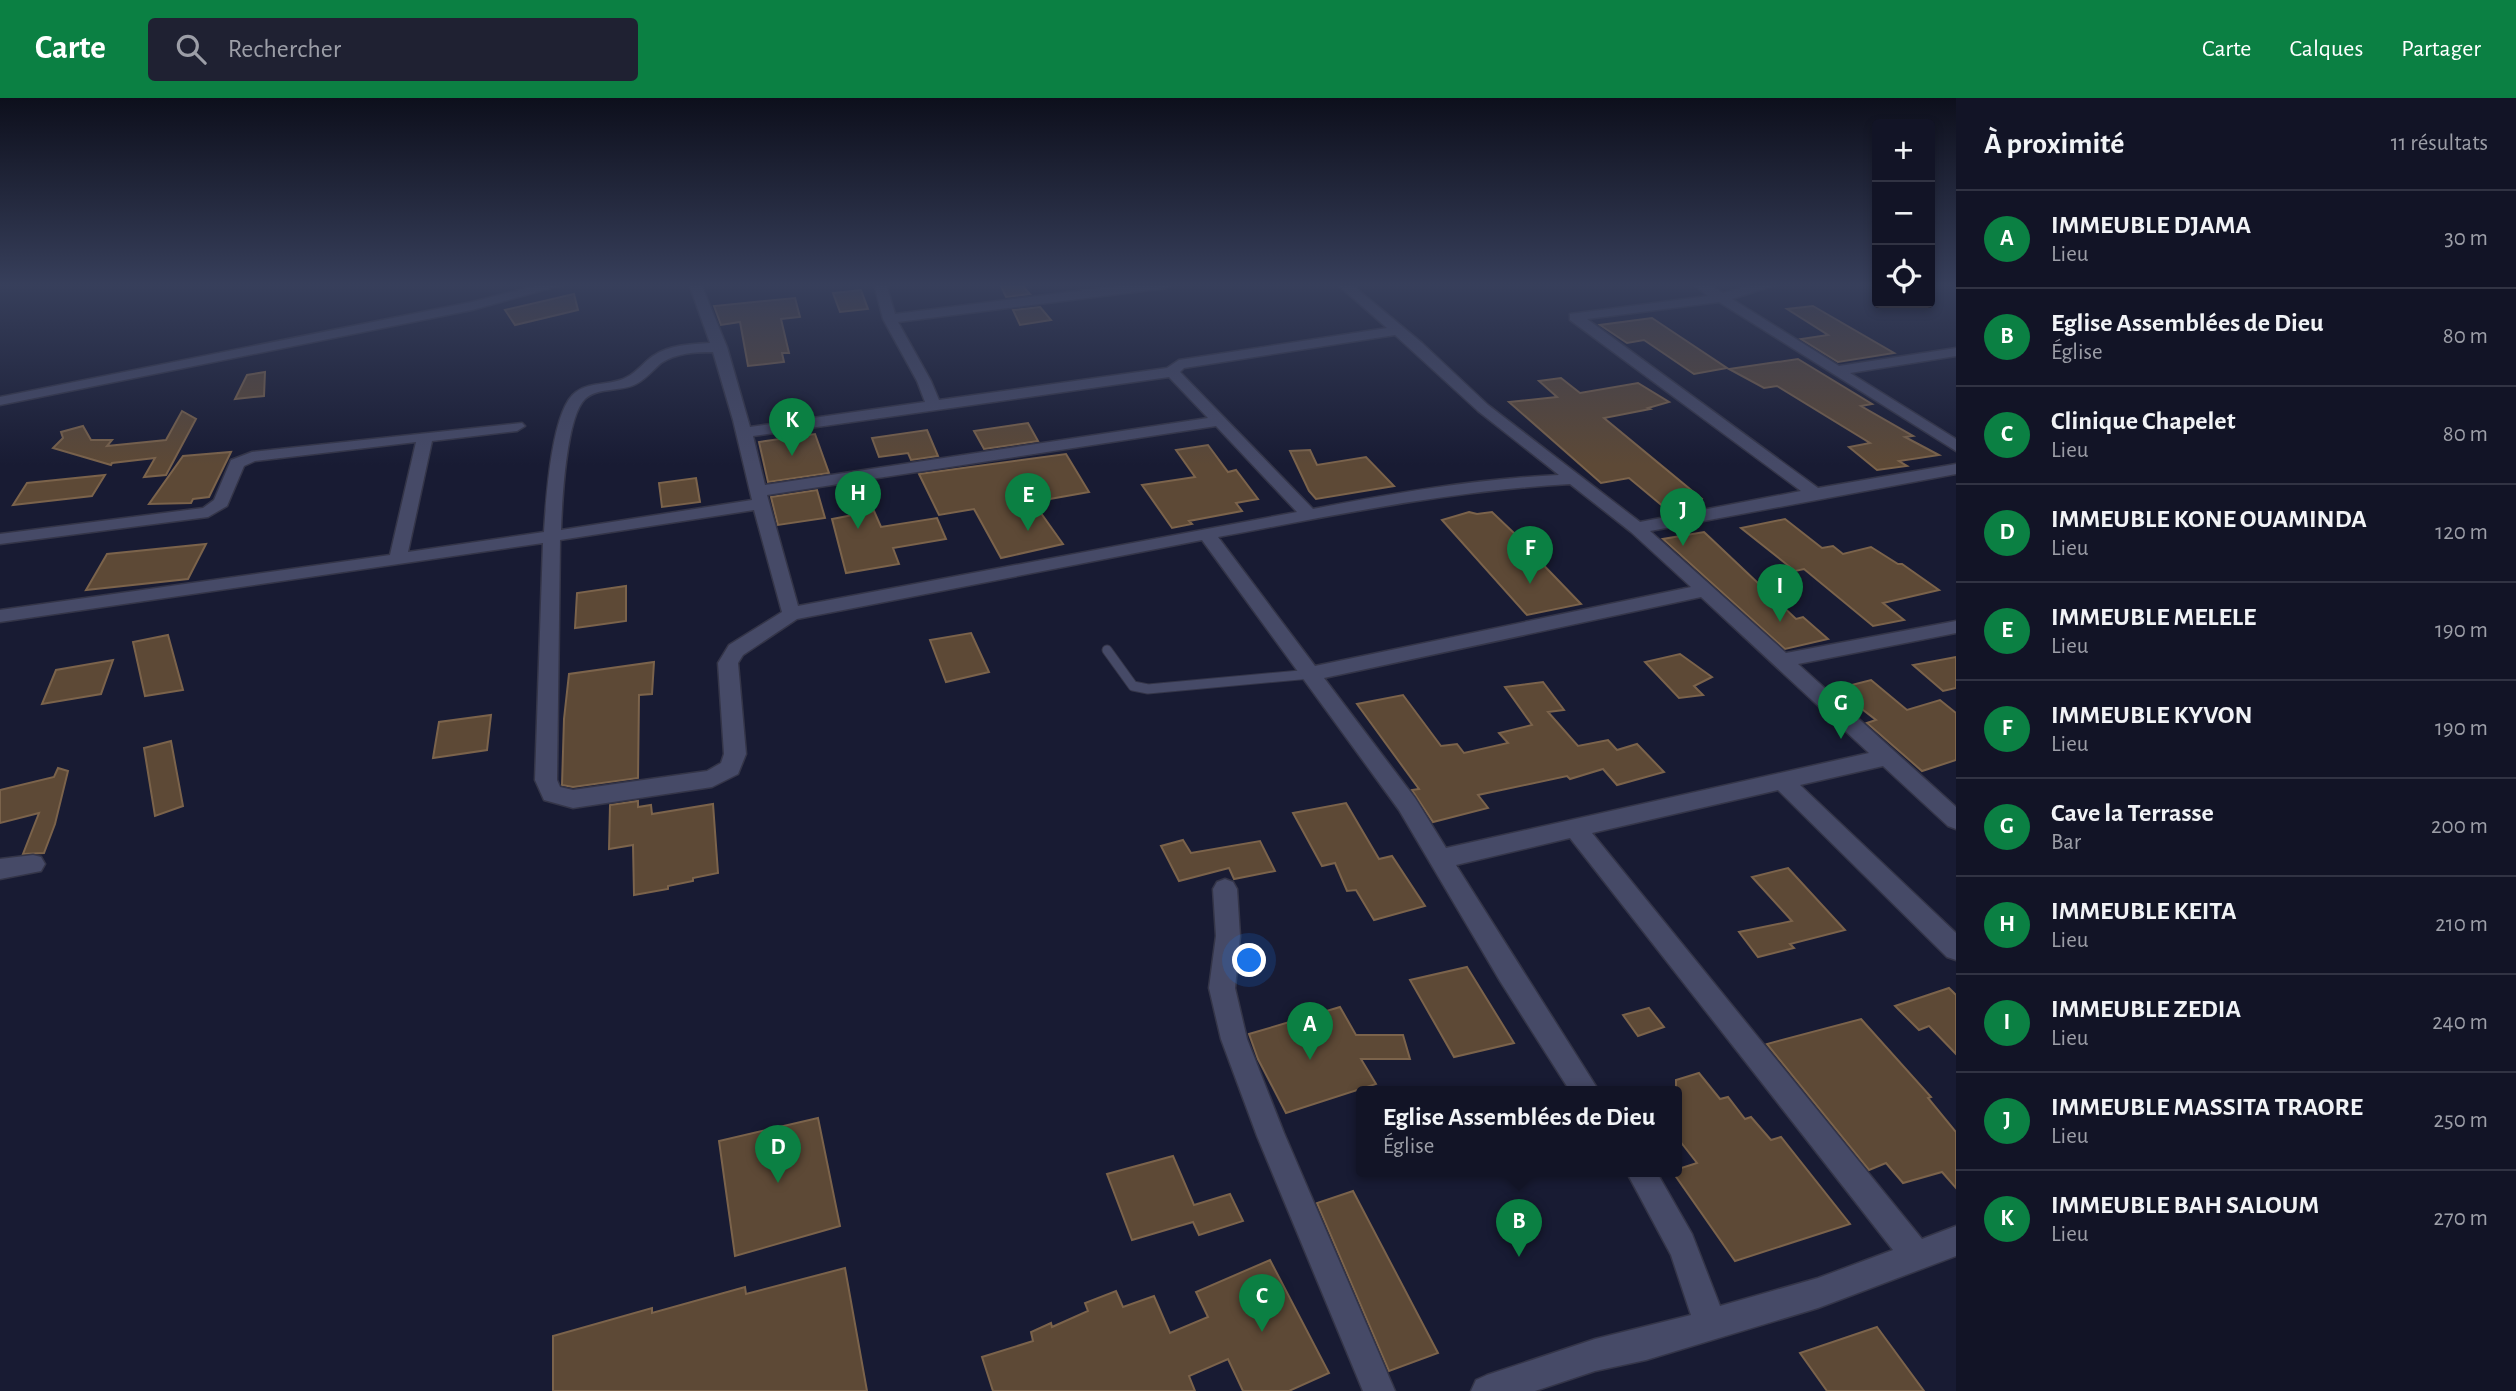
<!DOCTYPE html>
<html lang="fr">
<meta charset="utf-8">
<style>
body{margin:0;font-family:"Alegreya Sans",sans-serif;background:#1f2132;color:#f1f3f6}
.controls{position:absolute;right:21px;top:21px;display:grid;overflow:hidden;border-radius:7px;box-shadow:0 4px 10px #0003}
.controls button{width:63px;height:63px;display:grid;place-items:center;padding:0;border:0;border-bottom:2px solid #313343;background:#121426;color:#f1f3f6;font:35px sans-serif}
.you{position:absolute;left:1250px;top:863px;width:24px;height:24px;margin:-18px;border:5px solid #fff;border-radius:50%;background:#1a73e8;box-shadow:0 0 0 10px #1a73e833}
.badge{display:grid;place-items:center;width:46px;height:46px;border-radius:50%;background:#0b8043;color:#fff;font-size:23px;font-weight:700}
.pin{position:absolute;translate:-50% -58px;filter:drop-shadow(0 2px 4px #0008)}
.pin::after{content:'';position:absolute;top:37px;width:24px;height:21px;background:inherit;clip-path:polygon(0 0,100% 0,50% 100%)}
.popup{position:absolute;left:1356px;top:988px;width:326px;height:91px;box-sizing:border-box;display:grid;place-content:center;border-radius:7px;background:#121426;filter:drop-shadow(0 2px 5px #0005);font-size:23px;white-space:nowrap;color:#9c9ea7}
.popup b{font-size:26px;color:#f1f3f6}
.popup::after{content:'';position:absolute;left:50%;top:100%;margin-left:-14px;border:14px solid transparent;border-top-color:#121426}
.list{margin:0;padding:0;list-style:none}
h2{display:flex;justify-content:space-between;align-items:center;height:91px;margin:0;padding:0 28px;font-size:30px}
h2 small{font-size:23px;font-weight:400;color:#9c9ea7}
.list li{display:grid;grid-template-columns:46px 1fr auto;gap:21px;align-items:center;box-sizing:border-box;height:98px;padding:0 28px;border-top:2px solid #313343}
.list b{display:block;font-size:26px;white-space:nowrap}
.list p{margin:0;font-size:23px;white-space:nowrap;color:#9c9ea7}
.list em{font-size:23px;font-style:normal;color:#9c9ea7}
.icon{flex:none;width:38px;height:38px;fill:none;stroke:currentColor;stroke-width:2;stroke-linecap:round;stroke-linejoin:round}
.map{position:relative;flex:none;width:1956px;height:1293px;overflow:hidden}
header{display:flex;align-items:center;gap:42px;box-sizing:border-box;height:98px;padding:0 35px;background:#0b8043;color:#fff}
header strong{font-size:33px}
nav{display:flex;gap:38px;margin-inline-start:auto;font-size:24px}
.search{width:490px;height:63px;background:#1f2132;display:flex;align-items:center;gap:18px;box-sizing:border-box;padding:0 24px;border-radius:7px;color:#9c9ea7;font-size:26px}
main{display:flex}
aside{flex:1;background:#121426}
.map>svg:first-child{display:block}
</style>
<header>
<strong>Carte</strong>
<div class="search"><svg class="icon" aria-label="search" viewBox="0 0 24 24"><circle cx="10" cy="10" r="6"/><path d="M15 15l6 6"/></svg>Rechercher</div>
<nav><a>Carte</a><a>Calques</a><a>Partager</a></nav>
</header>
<main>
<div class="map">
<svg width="1956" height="1293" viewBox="0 0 1956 1293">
<rect width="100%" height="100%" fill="#181b33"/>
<!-- building -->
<g fill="#5d4936" stroke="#7b634b" stroke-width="2">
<polygon points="1000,186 1021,186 1030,196 1006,199"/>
<polygon points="861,192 868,211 840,214 833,195"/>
<polygon points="574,196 578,212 515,227 505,212"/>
<polygon points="795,200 800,219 781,221 789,255 782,255 784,264 748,268 740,224 721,227 714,208"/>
<polygon points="1813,208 1894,255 1838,264 1801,241 1828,237 1787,211"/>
<polygon points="1040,209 1051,222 1020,227 1013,212"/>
<polygon points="1652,220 1727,270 1694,276 1644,242 1627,245 1600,227"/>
<polygon points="1798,261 1872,306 1861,308 1913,338 1905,339 1939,357 1899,363 1907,368 1877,372 1849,349 1870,345 1777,288 1764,290 1729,271"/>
<polygon points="265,274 264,298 235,301 247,277"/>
<polygon points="1561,280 1580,295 1638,285 1669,304 1648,310 1650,311 1604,320 1702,401 1696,410 1671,415 1629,380 1601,385 1509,304 1557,299 1539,283"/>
<polygon points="182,313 196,321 166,377 144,379 155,360 112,365 111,367 53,350 63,340 61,334 83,328 91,342 112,342 107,348 166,342"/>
<polygon points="1028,325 1038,343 984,351 974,333"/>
<polygon points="927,332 938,358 911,362 908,355 879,359 872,340"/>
<polygon points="815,336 829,375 768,384 759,344"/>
<polygon points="1208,347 1228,374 1236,372 1258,401 1236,405 1242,413 1189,423 1192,426 1172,430 1142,387 1195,379 1176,352"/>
<polygon points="1310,352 1317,367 1366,359 1394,388 1316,401 1309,393 1290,353"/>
<polygon points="231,354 209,399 193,401 191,405 149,406 183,358"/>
<polygon points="1066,356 1089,394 1033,404 1063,446 1001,460 974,411 939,417 919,376"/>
<polygon points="105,377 92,398 13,407 27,385"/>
<polygon points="696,380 700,404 662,409 659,385"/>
<polygon points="817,392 825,420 778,427 771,399"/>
<polygon points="874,413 881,429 937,420 946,441 893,450 899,466 846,475 832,421"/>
<polygon points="1469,414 1477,416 1492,414 1515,436 1519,436 1535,452 1529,452 1581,506 1527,517 1442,422"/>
<polygon points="1785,421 1822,450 1833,448 1843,456 1871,449 1898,466 1902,466 1939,492 1883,505 1904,522 1873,528 1804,471 1795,473 1741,430"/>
<polygon points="1704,434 1796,521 1803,519 1828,541 1785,551 1663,441"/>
<polygon points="206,446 188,481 86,492 107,456"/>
<polygon points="626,488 626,523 575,530 577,495"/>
<polygon points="971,535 989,574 946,584 930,542"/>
<polygon points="168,537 183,592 145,598 133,544"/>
<polygon points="1680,556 1712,579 1694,588 1703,597 1679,600 1645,564"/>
<polygon points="1956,559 1956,590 1943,593 1913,567"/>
<polygon points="113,562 101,596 42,606 56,572"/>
<polygon points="654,564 652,596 639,597 638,680 573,689 562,687 564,621 569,576"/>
<polygon points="1871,582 1907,612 1940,602 1956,615 1956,662 1922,673 1867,625 1876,622 1836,591"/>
<polygon points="1543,584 1564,612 1548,614 1578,648 1608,642 1617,652 1637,646 1664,674 1617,687 1603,671 1570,681 1567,678 1478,697 1488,710 1433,724 1412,692 1419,691 1357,606 1403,597 1441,648 1457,646 1464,655 1508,645 1499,635 1532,627 1505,589"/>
<polygon points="491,617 487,652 433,660 439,624"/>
<polygon points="171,643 183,708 155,718 144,650"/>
<polygon points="58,670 68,673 55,726 44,755 23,756 39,715 0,725 0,692 54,679"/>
<polygon points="638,703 638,709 651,707 652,716 713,706 718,775 693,780 693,783 668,788 668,791 634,797 633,747 609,751 610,707"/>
<polygon points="1346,705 1379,761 1392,758 1425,808 1374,822 1356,792 1347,793 1335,765 1322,768 1293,715"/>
<polygon points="1183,742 1191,755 1260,743 1275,773 1234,781 1229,770 1179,783 1161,748"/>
<polygon points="1788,770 1845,832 1790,846 1794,850 1758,859 1739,834 1792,823 1752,779"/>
<polygon points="1467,869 1514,945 1454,959 1410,882"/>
<polygon points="1949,890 1956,897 1956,956 1929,928 1919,932 1895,908"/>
<polygon points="1340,909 1356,937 1403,937 1410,961 1361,961 1376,986 1286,1015 1258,961 1249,936"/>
<polygon points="1649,910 1664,929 1638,938 1623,917"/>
<polygon points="1861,921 1931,999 1928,1000 1956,1034 1956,1090 1942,1074 1903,1085 1886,1065 1869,1072 1767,946"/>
<polygon points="1699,975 1720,1001 1728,999 1745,1021 1751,1019 1771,1042 1781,1039 1850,1126 1735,1163 1672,1073 1697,1065 1676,1038 1676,982"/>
<polygon points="818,1020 840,1128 735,1158 719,1043"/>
<polygon points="1173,1058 1194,1107 1230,1096 1243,1123 1199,1137 1193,1124 1132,1142 1107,1076"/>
<polygon points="1353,1093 1438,1255 1389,1273 1317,1105"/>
<polygon points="1270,1162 1329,1275 1289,1293 1243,1293 1228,1261 1189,1278 1195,1293 993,1293 982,1259 1033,1243 1031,1234 1051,1225 1052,1229 1088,1213 1085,1205 1116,1193 1123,1209 1154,1198 1170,1235 1208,1219 1196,1194"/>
<polygon points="845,1170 867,1293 553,1293 553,1238 652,1210 652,1215 745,1189 746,1196"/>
<polygon points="1877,1229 1924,1293 1827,1293 1800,1255"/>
</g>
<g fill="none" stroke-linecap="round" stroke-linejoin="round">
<!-- service casing -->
<g stroke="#343548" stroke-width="11">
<polyline id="service" points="1107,552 1133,588 1148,591 1311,576"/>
</g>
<!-- minor casing -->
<g stroke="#343548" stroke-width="3">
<g id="minor">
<polygon points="543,186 565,186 472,212 0,307 0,299 472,204"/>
<path d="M689,186h12l26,63 23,80 175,-25 -8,-21 -34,-62 -9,-35h12l9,30 239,-30h38l-6,4 -268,34 33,59 8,19 228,-32 12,-8 208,-32 -50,-44h14l71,59 66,62 152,117 161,-31 -231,-171v-6l138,-18 -15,-12h15l15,9 34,-9h21l-46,15 107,67 117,-18v8l-106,17 106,66v12l-237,-149 -132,17 231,169 138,-24v10l-306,57 136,122 170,-32v12l-158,31 158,143v22l-8,-3 -65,-60 -83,19 156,148v27l-9,-3 -169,-167 -186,43 330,406 34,-13v30l-138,52 -172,52 -51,11 -60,20h-64l5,-11 11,-5 108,-36 96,-24 -20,-60 -45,-84h30l36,63 28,72 98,-28 75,-28 -323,-412 -114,27 143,226h-29l-70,-110 -101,-171 -197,-270 -405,79 -54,36 -5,8 8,91 -8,20 -26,13 -139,21 -29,-8 -9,-20 8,-237 -543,79v-12l390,-55 26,-113 -161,19 -11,5 -17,40 -19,11 -208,27v-10l203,-26 11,-8 17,-40 21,-8 270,-29 3,3 -8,5 -85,10 -24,111 136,-20c2,-29 7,-123 32,-140 15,-11 36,-6 51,-15 10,-5 17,-15 26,-21 16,-11 38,-12 57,-13zM1395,237l83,76 81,64c-83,4 -164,18 -246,34l-133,-137 4,-4zM713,254l20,68 19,80 -191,30c1,-28 5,-113 24,-131 12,-12 37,-7 51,-15 10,-5 17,-14 25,-21 15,-10 34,-11 52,-11zM1169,279l39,41 -443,67 -12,-49zM1216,328l81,86 -499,94 -31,-111zM1570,386l61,48 60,55 -376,79 -97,-129c117,-22 232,-46 352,-53zM754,412l28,102 -53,33 -11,18 6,91 -3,9 -14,8 -134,19 -13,-3 -3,-7 3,-240zM1701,499l168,156 -423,95 -31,-50 -91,-120z"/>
<polygon points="33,757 41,759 45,766 41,773 0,781 0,761"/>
<polygon points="1225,781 1233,784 1237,791 1240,838 1235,890 1247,941 1284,1035 1395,1293 1363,1293 1257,1038 1221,941 1209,890 1216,838 1213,791 1217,784"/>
</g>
</g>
<!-- service -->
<use href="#service" stroke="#464a67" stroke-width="9"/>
<!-- minor -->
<use href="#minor" fill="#464a67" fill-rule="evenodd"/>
</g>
<!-- sky -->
<linearGradient id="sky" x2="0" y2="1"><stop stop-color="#0d0f1c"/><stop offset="0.51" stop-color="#373f5b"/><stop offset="1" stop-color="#373f5b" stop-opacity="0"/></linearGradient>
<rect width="1956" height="367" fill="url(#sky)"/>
</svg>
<div class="controls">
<button>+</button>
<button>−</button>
<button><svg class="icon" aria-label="locate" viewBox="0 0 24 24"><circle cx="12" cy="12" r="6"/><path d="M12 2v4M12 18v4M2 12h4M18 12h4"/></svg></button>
</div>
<div class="you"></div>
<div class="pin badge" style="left:1310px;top:962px">A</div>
<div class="pin badge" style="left:1519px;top:1159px">B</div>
<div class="popup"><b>Eglise Assemblées de Dieu</b>Église</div>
<div class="pin badge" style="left:1262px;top:1234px">C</div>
<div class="pin badge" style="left:778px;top:1085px">D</div>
<div class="pin badge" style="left:1028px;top:433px">E</div>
<div class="pin badge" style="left:1530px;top:486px">F</div>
<div class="pin badge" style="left:1841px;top:641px">G</div>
<div class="pin badge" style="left:858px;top:431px">H</div>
<div class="pin badge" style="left:1780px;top:524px">I</div>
<div class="pin badge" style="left:1683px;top:448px">J</div>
<div class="pin badge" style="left:792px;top:358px">K</div>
</div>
<aside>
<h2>À proximité<small>11 résultats</small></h2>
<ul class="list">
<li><span class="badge">A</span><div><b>IMMEUBLE DJAMA</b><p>Lieu</p></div><em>30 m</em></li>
<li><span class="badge">B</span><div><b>Eglise Assemblées de Dieu</b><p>Église</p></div><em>80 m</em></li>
<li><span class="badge">C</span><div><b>Clinique Chapelet</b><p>Lieu</p></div><em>80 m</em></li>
<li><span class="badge">D</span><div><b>IMMEUBLE KONE OUAMINDA</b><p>Lieu</p></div><em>120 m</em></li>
<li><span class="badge">E</span><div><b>IMMEUBLE MELELE</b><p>Lieu</p></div><em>190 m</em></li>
<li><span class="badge">F</span><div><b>IMMEUBLE KYVON</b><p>Lieu</p></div><em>190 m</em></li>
<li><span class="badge">G</span><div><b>Cave la Terrasse</b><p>Bar</p></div><em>200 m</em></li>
<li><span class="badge">H</span><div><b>IMMEUBLE KEITA</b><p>Lieu</p></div><em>210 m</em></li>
<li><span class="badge">I</span><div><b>IMMEUBLE ZEDIA</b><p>Lieu</p></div><em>240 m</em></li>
<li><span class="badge">J</span><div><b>IMMEUBLE MASSITA TRAORE</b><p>Lieu</p></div><em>250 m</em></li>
<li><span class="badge">K</span><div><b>IMMEUBLE BAH SALOUM</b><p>Lieu</p></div><em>270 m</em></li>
</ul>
</aside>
</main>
